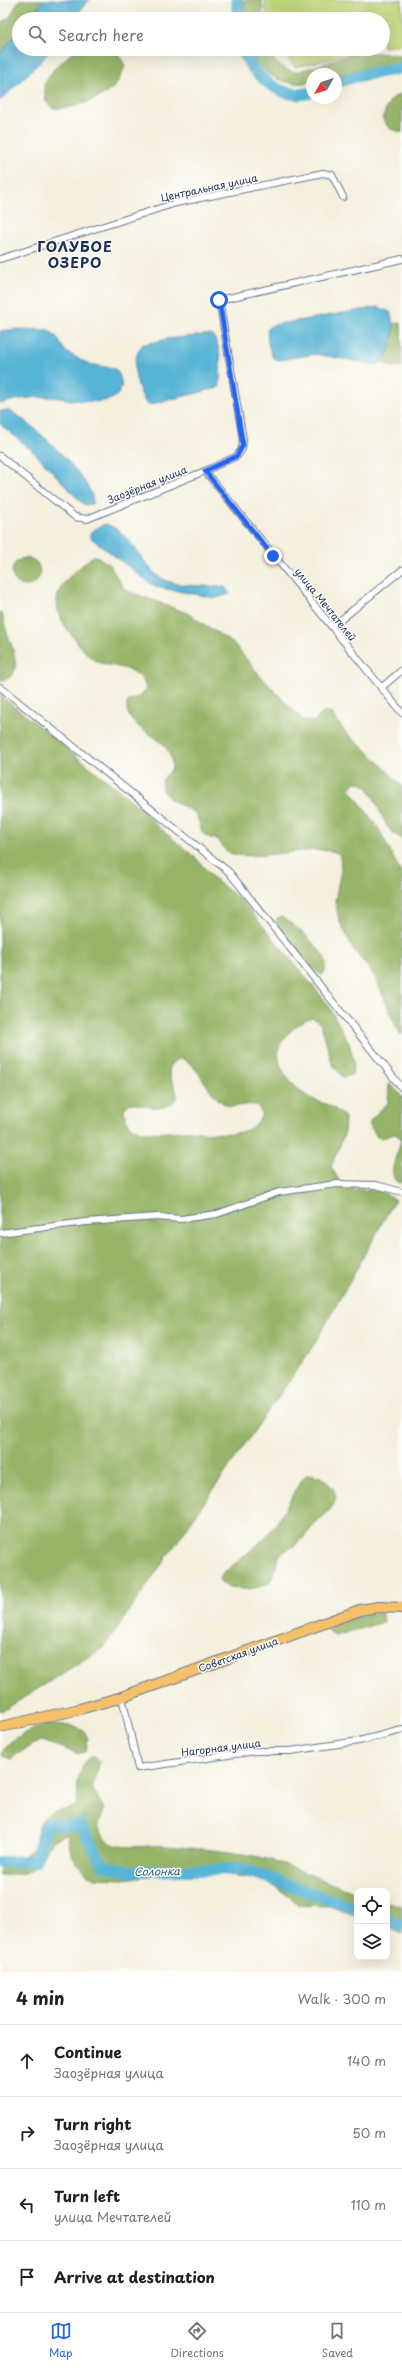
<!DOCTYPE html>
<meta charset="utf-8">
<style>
body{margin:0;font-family:"Playpen Sans",sans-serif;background:#f2f2f2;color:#202124}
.controls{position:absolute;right:12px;bottom:12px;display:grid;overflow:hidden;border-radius:8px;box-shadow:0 4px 16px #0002}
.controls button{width:36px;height:36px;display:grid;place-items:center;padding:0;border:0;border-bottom:1px solid #e0e0e0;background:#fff;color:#202124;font:20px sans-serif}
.compass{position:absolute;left:306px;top:68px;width:36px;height:36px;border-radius:50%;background:#fff;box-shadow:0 4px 16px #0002;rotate:231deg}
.stop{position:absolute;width:12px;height:12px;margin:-9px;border:3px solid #2563eb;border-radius:50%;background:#fff}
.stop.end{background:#2563eb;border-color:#fff;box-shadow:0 1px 4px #0008}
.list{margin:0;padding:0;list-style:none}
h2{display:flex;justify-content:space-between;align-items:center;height:52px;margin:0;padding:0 16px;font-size:17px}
h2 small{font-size:13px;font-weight:400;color:#757577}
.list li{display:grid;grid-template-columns:26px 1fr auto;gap:12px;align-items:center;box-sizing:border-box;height:72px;padding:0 16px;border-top:1px solid #e0e0e0}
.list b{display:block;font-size:15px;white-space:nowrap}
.list p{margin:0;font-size:13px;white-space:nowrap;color:#757577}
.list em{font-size:13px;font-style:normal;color:#757577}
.icon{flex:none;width:22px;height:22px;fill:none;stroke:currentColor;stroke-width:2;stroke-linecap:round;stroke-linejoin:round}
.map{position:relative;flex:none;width:402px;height:1972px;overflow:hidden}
.search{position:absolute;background:#fff;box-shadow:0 4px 16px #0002;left:12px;right:12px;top:12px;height:44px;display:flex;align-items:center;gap:10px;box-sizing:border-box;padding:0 14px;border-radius:22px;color:#757577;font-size:15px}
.sheet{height:340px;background:#fff}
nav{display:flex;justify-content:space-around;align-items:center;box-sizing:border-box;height:56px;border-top:1px solid #e0e0e0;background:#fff;font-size:11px;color:#757577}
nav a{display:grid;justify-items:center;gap:2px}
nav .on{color:#2563eb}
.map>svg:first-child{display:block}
</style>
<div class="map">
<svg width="402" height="1972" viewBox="0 0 402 1972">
<rect width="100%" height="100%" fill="#fdfcf7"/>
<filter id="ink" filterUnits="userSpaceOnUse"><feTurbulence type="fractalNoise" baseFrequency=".025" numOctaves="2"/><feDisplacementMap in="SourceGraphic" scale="8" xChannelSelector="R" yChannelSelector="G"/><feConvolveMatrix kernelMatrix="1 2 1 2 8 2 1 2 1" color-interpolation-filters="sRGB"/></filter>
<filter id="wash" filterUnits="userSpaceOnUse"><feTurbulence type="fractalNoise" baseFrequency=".012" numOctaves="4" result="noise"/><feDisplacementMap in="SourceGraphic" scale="16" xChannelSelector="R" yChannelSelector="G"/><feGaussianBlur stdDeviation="0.9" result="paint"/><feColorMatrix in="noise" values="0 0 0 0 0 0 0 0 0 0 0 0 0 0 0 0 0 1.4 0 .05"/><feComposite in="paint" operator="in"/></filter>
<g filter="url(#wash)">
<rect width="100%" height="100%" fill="#f5f0de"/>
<!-- green -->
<g fill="#bdd377" stroke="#6c816a">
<polygon points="266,0 402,0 402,45 383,47 383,19 269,19 265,8"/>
<polygon points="280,49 374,49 295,67"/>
</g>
<!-- forest -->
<g fill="#96b568" stroke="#587263" fill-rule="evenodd">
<polygon points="19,0 44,0 29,19 19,19 19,31 0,54 0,23 10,17"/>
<polygon points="244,0 262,0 263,19 243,19"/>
<path d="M76,49h40l9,17c-3,7 -6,16 -12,22 -13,11 -43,23 -61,20l-6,-6 -2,-17 9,-15z"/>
<path d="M249,49h18c7,13 15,22 30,23l65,-20 40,3v12l-48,4 -18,5v-2h-24v8c-29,5 -50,-6 -63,-33z"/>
<path d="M402,94v39l-13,-5 -6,-8c2,-11 6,-24 19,-26z"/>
<path d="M401,323l1,44 -12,-1 -9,-4c11,-11 11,-23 11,-38z"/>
<path d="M94,555l15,9 16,26 62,23 47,31 27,33 42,43 10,2 12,-11 6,2 16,21 28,24 27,28v53c-6,-4 -11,-7 -15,-13 -8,-12 -14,-45 -32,-44l-5,7 29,40 23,46v161l-7,-11 -19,-47 -22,-28 -15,-30 -4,-19 6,-31 -1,-15c-13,-14 -88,8 -110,-2 -6,-3 -9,-8 -13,-14 -20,-2 -14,-13 -22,-26l-25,-14 -9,-11 2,-9 9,-10c0,-9 -2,-18 -9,-25 -12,-12 -42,-21 -35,-43l13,-5 5,-7c-4,-24 -31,-20 -47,-27 -13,-6 -20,-18 -28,-28 -30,-39 -7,-53 23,-79z"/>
<circle cx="26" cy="572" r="14"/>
<path d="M0,612c5,6 4,14 7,21 5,12 19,47 -7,47z"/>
<path d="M0,695l145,116 10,13 42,35 16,19 29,23 85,102 22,40 5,19 -2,13 -10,2 -10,-14 -11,-39 -8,-6c-12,3 -21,10 -29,21 -15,19 4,44 21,56 7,5 17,7 25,11 5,3 10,7 15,11l-1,18 -13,32 11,18 12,4 27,2 14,9 -81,145 -210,302 -98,62 -6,2zM181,1058c20,8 24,33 42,45 12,8 22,-2 35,3l4,8c-10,29 -53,17 -76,17 -21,0 -61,10 -62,-22l6,-6c17,2 33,11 47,-4 1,-12 -8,-18 -8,-29l4,-8z"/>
<path d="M281,917c12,6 42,32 45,45 0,3 -1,7 -1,10l-3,3 -12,-8 -32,-41 -2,-4 1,-4z"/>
<path d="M389,1083l13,13v86l-4,1c-13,-11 2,-31 3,-45l-6,-4 -13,4 -5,-1 -8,-13 3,-6 16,-15z"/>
<path d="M307,1474c11,1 17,3 24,12 13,16 -4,26 -15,37 -5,5 -10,13 -16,18 -5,5 -12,8 -18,12 -8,8 -7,26 -14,30 -13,8 -35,8 -47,0l-2,-4 2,-4c15,-13 34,-26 47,-41 17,-18 23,-43 39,-60z"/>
<polygon points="373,1613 382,1614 384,1622 334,1636 328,1630 334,1624"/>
<path d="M48,1725l24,1 12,5 4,7 -2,13 -7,3 -37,-13 -8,2 -23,16 -9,-3c0,-16 33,-28 46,-31z"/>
<path d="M90,1756h4l6,6 -8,24c4,17 20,18 6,38 5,34 47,19 70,22 39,4 81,5 118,19 24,9 46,20 71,28v23l-28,-10 -32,-1 -8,-9 -20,-13 -22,-6 -56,-6 -68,8 -27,-1 -9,-4 -11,-11 -5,-9 -3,-18 -4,-1c-27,8 -12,43 -64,40v-16l21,-2 11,-7c7,-12 3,-29 17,-36 8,-4 18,-3 25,-7l3,-4 1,-22 6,-18z"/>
<polygon points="387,1902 402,1906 402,1934 387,1927"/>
</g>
<!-- water -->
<g fill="#57b4d5" stroke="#39729a">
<polygon points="44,0 89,0 73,19 29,19"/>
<polygon points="19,31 19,49 51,49 43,59 0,101 0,54"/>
<path d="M379,307l11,5c7,16 3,44 -13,53l-62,-11 -36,6 -6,-2c-4,-9 -7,-20 -5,-30l5,-3z"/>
<path d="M19,329l29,1 7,5 11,17 23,12 26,5c5,5 7,12 6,19 -6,24 -55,9 -73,9 -16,0 -33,2 -48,7v-73z"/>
<path d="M205,335h7c11,12 8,35 8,50l-2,3 -70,17 -3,-3c-9,-18 -16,-39 -3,-57l25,-6z"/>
<path d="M7,410c18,5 94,76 85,94l-7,1 -3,-2 -46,-49 -36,-30v-13z"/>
<path d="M105,524c24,5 37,42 56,54 17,10 44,7 64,9l5,7 -14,4 -61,-11 -64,-49 -1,-4 3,-4z"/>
</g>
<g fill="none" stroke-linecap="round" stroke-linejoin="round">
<!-- river -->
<g stroke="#57b4d5" stroke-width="12">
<polyline points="237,0 238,19"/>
<path d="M243,49c8,26 40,53 69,43"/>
<polyline points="336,83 352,77 402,68"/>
<polyline points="0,1862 35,1861 47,1824 81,1826 103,1865 128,1871 243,1869 357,1909"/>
<polyline points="387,1920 402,1925"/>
</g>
</g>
</g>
<g filter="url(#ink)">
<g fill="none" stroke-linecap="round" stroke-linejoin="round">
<!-- street casing -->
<g stroke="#67738b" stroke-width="8">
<g id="street">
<polyline points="0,259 176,203 323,173 332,175 343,197"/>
<polyline points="0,456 75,517 87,519 205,471 237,456 242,449 243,439 219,300 402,259"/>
<polyline points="205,471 402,713"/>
<polyline points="332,627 402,570"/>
<polyline points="0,687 229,872 402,1088"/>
<polyline points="381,688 402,670"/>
<polyline points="0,1233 86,1222 157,1217 181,1219 217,1214 279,1192 337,1184 376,1185 402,1192"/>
<polyline points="122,1697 138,1768 256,1751 290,1751 359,1741 402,1730"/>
</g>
</g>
<!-- primary casing -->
<g stroke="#67738b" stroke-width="12">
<polyline id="primary" points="0,1727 76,1710 122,1697 360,1610 379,1607 402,1608"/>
</g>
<!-- street -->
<use href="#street" stroke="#fff" stroke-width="6"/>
<!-- primary -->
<use href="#primary" stroke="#f4c16a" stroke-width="10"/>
</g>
</g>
<g fill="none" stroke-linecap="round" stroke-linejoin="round" filter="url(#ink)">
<!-- route -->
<polyline stroke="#2563eb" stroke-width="5" points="219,300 243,445 237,456 205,471 273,556"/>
</g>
<g text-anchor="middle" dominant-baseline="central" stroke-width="3" stroke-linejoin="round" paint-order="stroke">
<!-- street labels -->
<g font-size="10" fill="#1b2f5e" stroke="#fdfcf7">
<text transform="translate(209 187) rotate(-12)">Центральная улица</text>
<text transform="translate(147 484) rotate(-22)">Заозёрная улица</text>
<text transform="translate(326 604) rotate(51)">улица Мечтателей</text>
<text transform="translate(238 1654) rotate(-20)">Советская улица</text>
<text transform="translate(221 1747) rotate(-7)">Нагорная улица</text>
</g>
<!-- water labels -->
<g font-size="11" font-style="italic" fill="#305e88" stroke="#fdfcf7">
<text transform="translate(157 1871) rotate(-1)">Солонка</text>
</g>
<!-- district labels -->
<g font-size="14" font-weight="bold" letter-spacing="1" fill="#1b2f5e" stroke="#fdfcf7">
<text x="75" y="246">ГОЛУБОЕ<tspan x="75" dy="16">ОЗЕРО</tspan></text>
</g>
</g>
</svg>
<div class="controls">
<button><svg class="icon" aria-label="locate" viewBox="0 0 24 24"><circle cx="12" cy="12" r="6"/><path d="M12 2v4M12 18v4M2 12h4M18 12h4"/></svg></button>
<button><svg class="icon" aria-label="layers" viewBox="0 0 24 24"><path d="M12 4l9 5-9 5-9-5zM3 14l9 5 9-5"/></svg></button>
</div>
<svg class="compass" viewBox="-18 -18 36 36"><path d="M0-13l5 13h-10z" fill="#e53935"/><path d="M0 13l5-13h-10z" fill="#757577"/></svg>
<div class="stop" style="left:219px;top:300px"></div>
<div class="stop end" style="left:273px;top:556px"></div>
<div class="search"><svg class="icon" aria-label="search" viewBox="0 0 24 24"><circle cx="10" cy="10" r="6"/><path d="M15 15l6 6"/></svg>Search here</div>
</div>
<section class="sheet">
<h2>4 min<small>Walk · 300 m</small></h2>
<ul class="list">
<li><svg class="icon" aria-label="ahead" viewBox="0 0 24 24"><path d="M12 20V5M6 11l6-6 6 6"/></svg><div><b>Continue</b><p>Заозёрная улица</p></div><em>140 m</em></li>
<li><svg class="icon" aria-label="right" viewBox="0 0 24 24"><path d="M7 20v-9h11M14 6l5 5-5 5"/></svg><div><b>Turn right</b><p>Заозёрная улица</p></div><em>50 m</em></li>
<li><svg class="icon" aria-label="left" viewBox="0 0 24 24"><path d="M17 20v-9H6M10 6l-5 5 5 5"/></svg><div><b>Turn left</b><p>улица Мечтателей</p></div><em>110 m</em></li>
<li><svg class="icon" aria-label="arrive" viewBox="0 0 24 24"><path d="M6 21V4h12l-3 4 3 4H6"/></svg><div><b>Arrive at destination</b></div></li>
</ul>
</section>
<nav>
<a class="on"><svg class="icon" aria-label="map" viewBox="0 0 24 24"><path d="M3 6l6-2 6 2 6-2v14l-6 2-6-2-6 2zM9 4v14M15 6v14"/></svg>Map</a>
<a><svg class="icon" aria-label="directions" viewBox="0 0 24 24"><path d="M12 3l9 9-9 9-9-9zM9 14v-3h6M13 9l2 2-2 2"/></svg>Directions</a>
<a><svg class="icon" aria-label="saved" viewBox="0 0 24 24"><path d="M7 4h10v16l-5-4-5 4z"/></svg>Saved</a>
</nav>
